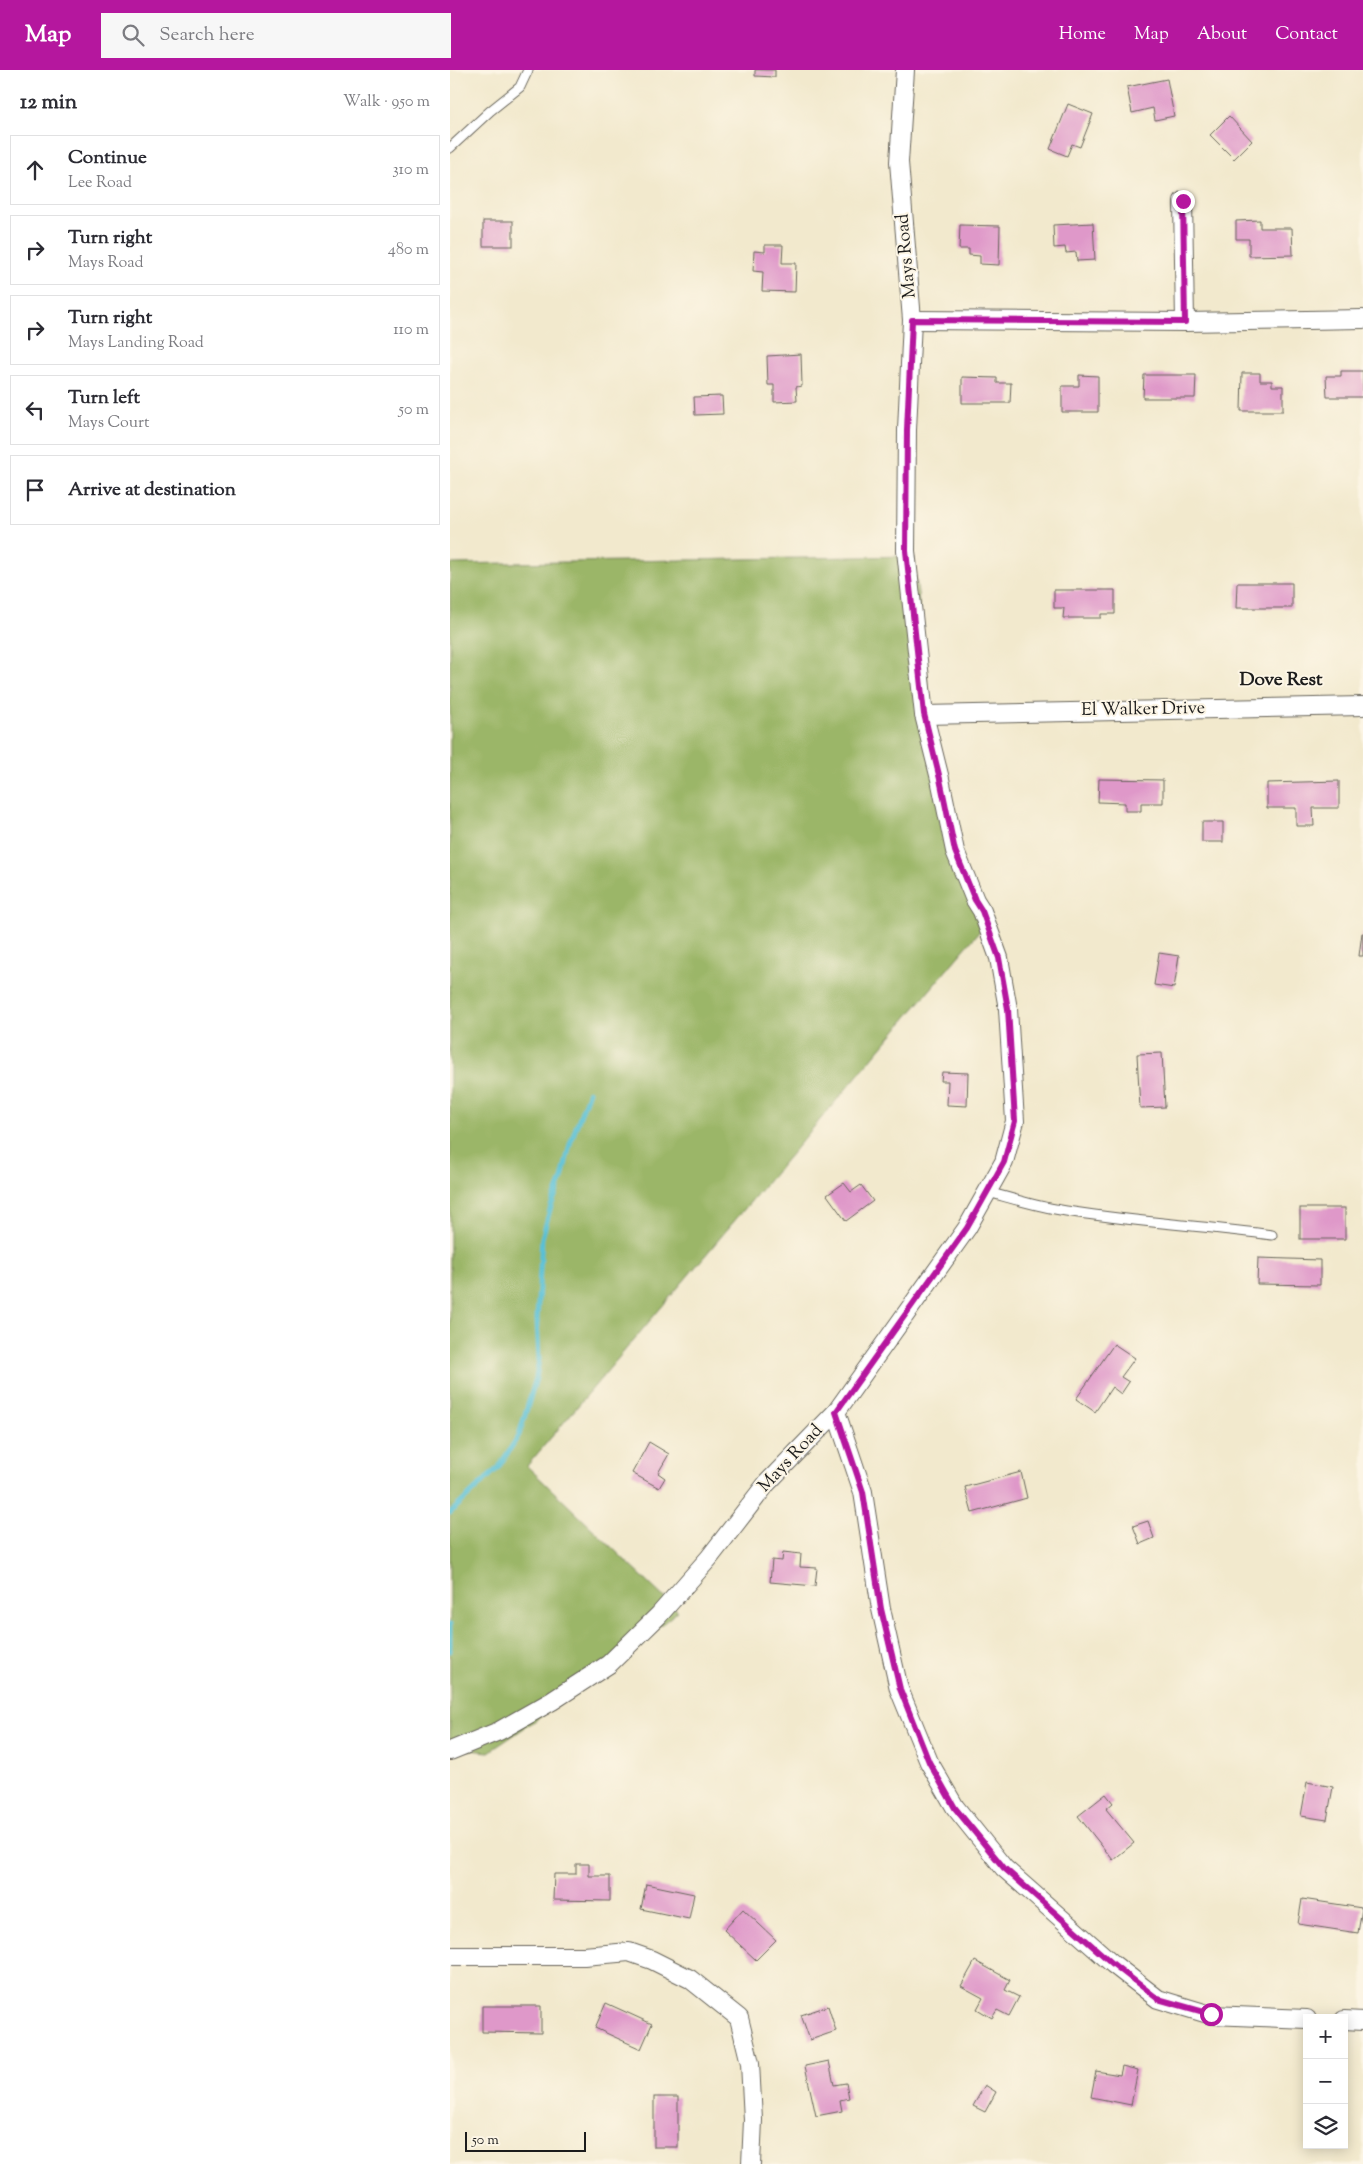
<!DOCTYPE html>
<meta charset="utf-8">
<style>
body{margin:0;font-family:"Sorts Mill Goudy",serif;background:#f7f7f7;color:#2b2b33}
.controls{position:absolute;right:15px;bottom:15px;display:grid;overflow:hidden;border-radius:0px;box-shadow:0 2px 12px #0003}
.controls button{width:45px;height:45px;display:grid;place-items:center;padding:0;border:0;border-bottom:1px solid #e1e1e2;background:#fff;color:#2b2b33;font:25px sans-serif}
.scale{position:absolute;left:15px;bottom:12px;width:121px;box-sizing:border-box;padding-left:5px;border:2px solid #1c1c1c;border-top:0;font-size:14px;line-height:18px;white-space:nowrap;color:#1c1c1c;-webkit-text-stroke:4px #fcf5e5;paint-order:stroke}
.stop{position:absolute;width:15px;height:15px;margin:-11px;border:4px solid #b5179e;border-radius:50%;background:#fff}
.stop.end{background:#b5179e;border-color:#fff;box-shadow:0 1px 5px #0008}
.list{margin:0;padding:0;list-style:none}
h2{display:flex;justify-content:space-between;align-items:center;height:65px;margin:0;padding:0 20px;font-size:21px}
h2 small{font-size:16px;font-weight:400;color:#7c7c81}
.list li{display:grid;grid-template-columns:32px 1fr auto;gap:15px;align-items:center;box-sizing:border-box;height:70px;margin:0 10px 10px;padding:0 10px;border:1px solid #e1e1e2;border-radius:0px}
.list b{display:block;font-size:19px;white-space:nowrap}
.list p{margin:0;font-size:16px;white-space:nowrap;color:#7c7c81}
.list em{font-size:16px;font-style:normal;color:#7c7c81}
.icon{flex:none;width:28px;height:28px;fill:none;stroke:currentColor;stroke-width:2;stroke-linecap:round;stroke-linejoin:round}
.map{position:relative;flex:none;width:913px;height:2094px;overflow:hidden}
header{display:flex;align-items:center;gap:30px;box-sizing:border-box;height:70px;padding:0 25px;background:#b5179e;color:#fff}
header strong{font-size:24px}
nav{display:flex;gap:28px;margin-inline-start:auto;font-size:18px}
.search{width:350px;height:45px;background:#f7f7f7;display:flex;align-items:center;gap:12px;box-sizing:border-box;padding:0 18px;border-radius:0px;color:#7c7c81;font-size:19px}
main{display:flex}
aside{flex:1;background:#fff}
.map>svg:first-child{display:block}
</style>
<header>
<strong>Map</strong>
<div class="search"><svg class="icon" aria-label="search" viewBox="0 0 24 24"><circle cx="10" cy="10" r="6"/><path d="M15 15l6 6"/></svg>Search here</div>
<nav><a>Home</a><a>Map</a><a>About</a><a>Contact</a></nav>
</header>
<main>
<aside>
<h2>12 min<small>Walk · 950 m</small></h2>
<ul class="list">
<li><svg class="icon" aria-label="ahead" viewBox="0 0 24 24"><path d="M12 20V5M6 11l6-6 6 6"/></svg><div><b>Continue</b><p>Lee Road</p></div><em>310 m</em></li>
<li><svg class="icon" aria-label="right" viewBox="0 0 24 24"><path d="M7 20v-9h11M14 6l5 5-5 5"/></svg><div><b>Turn right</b><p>Mays Road</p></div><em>480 m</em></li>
<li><svg class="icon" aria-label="right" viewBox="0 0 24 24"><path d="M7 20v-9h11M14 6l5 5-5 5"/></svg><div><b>Turn right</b><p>Mays Landing Road</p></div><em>110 m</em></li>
<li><svg class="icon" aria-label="left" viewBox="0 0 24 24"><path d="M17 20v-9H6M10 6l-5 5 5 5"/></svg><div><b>Turn left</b><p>Mays Court</p></div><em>50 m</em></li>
<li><svg class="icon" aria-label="arrive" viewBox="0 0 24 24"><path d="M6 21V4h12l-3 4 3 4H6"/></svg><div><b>Arrive at destination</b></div></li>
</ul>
</aside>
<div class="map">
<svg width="913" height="2094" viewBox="0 0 913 2094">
<rect width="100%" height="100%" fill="#fcf5e5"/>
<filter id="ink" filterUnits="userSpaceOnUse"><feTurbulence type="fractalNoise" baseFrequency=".02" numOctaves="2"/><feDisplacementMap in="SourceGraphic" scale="10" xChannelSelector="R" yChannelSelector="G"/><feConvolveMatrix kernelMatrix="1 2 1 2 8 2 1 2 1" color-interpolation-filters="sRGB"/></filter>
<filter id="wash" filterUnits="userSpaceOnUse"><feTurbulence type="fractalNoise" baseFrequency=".0096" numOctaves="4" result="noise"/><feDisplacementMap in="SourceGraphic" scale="20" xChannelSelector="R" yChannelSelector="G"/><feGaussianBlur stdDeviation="1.12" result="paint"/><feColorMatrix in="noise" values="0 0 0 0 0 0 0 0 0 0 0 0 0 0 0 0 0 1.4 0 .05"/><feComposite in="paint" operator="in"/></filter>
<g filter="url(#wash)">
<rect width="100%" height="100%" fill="#f2e9cd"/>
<!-- forest -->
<polygon fill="#9bb668" stroke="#5c6942" points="464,486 490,730 534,856 77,1396 228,1541 134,1617 39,1682 0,1678 0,494"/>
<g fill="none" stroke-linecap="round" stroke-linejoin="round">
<!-- stream -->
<g stroke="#58c0d5" stroke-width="5">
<polyline points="0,1443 48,1398 69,1365 86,1308 89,1289 87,1249 92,1168 101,1136 112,1109 120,1074 139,1021"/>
<polyline points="0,1555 0,1581"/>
</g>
</g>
<g id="blocks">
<!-- building -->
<g fill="#df98c9">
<polygon points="305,0 325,0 325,7 305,6"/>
<polygon points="717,9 724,46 705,50 703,38 682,43 677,17"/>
<polygon points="618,34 643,44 630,77 622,74 617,86 600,79"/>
<polygon points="779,46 802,71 784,89 760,65"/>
<polygon points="810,150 810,158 842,158 843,185 799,186 799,169 786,169 786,151"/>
<rect x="33" y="151" width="30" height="25"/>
<polygon points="643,153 645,190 627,191 626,182 616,183 615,177 604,178 603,155"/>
<polygon points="510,155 550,156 549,195 530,194 530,186 519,185 519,179 509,179"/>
<polygon points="315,175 333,175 332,193 346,193 345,222 312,221 313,202 303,201 304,181 315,182"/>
<polygon points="351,284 352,316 346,317 347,331 324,332 324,315 318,315 317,286"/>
<polygon points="891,301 913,301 913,327 877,327 876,306 891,306"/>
<polygon points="792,303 810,303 810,311 822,311 822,316 833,316 833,341 791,341"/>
<polygon points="629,305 648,306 648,342 612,342 612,316 629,316"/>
<polygon points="694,305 746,305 745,328 693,328"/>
<polygon points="512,307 547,308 547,313 561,313 560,333 512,333"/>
<polygon points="272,326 273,344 245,345 244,327"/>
<polygon points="787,513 842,513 842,538 786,538"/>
<polygon points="604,520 665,520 665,544 651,544 651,548 613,548 614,538 604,538"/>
<polygon points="649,709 713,710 713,733 691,733 691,741 675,741 675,733 648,732"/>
<polygon points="889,711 889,738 863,738 864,756 846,756 846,738 817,738 817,713"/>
<rect x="752" y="752" width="21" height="20"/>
<polygon points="912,863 913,863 913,886 909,886"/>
<polygon points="709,883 729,886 724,918 704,915"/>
<polygon points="712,983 715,1037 690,1038 687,984"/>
<polygon points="492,1002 518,1003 517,1036 497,1035 498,1011 491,1011"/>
<polygon points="394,1113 401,1122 411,1115 423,1131 396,1151 377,1125"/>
<rect x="850" y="1138" width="45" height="31"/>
<polygon points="808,1188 870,1190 870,1215 807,1214"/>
<polygon points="664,1274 685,1288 671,1307 679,1312 671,1324 662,1317 645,1342 626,1329"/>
<polygon points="199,1372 219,1384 208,1403 215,1408 209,1418 182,1403"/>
<polygon points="571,1402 577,1428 522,1443 515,1417"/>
<polygon points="698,1451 704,1468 690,1474 683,1456"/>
<polygon points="333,1482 351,1484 350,1497 367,1498 365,1516 320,1512 322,1490 332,1491"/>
<polygon points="857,1712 883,1717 877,1750 851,1746"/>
<polygon points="656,1724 663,1733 656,1739 684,1773 663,1790 628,1746"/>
<polygon points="126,1794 139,1794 139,1806 160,1806 160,1831 103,1830 104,1804 126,1804"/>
<polygon points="196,1814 244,1824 239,1849 191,1839"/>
<polygon points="852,1829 912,1838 908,1863 848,1854"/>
<polygon points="293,1839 326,1870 306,1890 274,1860"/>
<polygon points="525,1891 560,1910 555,1920 569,1927 559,1946 547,1940 542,1948 527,1939 533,1928 511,1916"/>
<polygon points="156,1933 202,1954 191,1979 145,1958"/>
<polygon points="32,1936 91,1936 91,1963 32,1962"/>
<polygon points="378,1936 386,1961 360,1970 351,1945"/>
<polygon points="379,1991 384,2015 396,2013 399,2028 390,2030 392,2041 366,2046 355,1996"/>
<polygon points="672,1996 688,2000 681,2035 641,2027 646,2001 670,2005"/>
<polygon points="535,2015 546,2022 535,2042 523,2036"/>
<rect x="204" y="2027" width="24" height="50"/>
</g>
</g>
</g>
<g filter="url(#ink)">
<use href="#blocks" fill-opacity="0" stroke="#67645a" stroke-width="1"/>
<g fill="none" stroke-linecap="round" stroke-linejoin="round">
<!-- lane casing -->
<g stroke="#67645a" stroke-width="11">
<g id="lane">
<polyline points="0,78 40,41 70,17 78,0"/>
<path d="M538,1122c22,6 44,13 67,17 71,13 145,16 217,26"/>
</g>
</g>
<!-- street casing -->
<g stroke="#67645a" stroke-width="20">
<g id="street">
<polyline points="733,131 735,252"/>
<polyline points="462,250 735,252 913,249"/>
<polyline points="474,645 913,636"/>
<polyline points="386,1342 413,1422 431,1539 449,1619 479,1692 505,1737 554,1798 663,1894 708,1929 761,1945 857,1949"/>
<polyline points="0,1681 49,1661 102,1631 159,1594 209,1545 259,1488 317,1413 386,1342 517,1158 554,1092 565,1051 558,939 549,888 532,841 525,830 505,781 490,709 474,645 456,481 457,360 462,250 449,92 455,0"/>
<polyline points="0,1886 134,1886 179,1882 202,1890 240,1909 289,1948 300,1993 303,2050 301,2094"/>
<polyline points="894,1950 913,1951"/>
</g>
</g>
<!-- lane -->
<use href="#lane" stroke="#fff" stroke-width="9"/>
<!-- street -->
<use href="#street" stroke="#fff" stroke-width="18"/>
</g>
</g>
<g fill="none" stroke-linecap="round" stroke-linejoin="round" filter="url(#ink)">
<!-- route -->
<polyline stroke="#b5179e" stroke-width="6" points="733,131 735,252 462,250 457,360 456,481 474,644 490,709 505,781 525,830 532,841 549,888 558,939 565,1051 554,1092 517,1158 386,1342 413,1422 431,1539 450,1619 479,1692 505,1738 554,1798 663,1894 708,1929 761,1944"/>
</g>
<g text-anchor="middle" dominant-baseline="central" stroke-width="4" stroke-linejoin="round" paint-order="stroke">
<!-- street labels -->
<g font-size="18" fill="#1c1c1c" stroke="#fcf5e5">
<text transform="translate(457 186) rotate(-95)">Mays Road</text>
<text transform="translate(693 640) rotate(-1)">El Walker Drive</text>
<text transform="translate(341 1389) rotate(-47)">Mays Road</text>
</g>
<!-- neighbourhood labels -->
<g font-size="19" font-weight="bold" fill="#1c1c1c" stroke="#fcf5e5">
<text x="831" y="610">Dove Rest</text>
</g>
</g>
</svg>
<div class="controls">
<button>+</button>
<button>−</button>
<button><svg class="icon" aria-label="layers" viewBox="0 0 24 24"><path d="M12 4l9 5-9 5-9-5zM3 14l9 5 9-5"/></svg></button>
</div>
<div class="scale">50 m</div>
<div class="stop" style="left:761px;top:1944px"></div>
<div class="stop end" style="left:733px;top:131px"></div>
</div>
</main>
